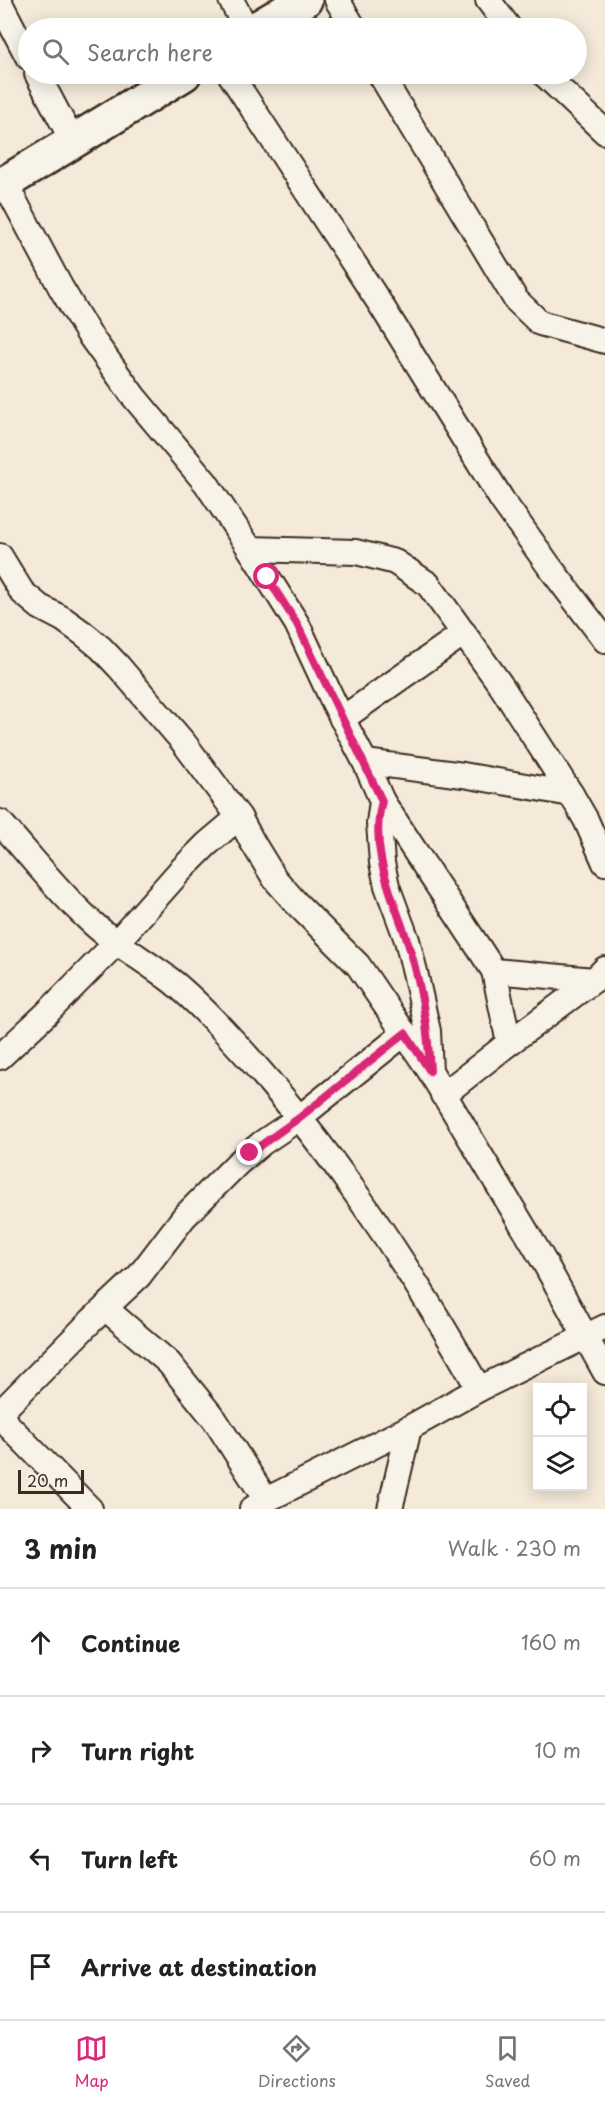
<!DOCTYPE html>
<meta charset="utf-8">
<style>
body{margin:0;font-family:"Playpen Sans",sans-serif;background:#f6f6f6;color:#222}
.controls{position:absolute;right:18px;bottom:18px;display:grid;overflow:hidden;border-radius:0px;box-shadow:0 3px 15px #0003}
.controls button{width:54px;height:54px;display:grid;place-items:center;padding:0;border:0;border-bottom:2px solid #e0e0e0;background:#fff;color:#222;font:30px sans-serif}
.scale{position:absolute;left:18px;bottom:15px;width:66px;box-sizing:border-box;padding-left:6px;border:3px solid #3b2a1e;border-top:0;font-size:16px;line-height:21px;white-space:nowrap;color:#3b2a1e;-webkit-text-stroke:4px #f7f3e8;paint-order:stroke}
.stop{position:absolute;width:18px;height:18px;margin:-14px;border:4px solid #db2777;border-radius:50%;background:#fff}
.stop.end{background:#db2777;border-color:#fff;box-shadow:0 2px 6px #0008}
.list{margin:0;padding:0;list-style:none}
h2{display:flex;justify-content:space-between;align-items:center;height:78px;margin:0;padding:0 24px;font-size:26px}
h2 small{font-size:20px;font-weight:400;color:#767676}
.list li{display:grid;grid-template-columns:39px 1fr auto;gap:18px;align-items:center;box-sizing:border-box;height:108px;padding:0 24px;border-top:2px solid #e0e0e0}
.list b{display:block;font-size:22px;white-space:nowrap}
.list em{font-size:20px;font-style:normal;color:#767676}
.icon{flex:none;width:33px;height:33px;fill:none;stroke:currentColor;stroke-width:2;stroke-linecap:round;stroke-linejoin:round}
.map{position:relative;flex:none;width:605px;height:1509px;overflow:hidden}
.search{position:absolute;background:#fff;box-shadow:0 3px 15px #0003;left:18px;right:18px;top:18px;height:66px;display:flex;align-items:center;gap:15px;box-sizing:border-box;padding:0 21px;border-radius:33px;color:#767676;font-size:22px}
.sheet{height:510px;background:#fff}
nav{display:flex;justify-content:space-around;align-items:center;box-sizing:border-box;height:84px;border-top:2px solid #e0e0e0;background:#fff;font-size:16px;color:#767676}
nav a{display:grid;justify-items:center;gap:3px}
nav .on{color:#db2777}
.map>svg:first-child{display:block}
</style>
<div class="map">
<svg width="605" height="1509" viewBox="0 0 605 1509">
<rect width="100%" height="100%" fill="#f5ead9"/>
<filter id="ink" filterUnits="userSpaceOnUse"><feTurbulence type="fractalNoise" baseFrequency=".0167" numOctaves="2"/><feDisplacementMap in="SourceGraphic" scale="12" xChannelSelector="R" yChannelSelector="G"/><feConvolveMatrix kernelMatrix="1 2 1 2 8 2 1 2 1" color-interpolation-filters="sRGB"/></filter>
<g filter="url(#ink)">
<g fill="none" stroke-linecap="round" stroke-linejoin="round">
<!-- street casing -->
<g stroke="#3b2a1e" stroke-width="28">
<g id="street">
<polyline points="231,0 246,28"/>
<polyline points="337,0 354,28"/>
<polyline points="488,0 509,28"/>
<polyline points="0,3 28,57"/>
<polyline points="37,74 73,142"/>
<polyline points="230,74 381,305 502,500 549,566 605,640"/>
<polyline points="380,74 516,300 540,323 605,341"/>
<polyline points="544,74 605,132"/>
<polyline points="5,183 61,288 88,333 134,397 206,483 250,549 297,624 333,701 365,762 382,801 379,823 382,863 387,886 407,940 415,972 428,1031 430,1071"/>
<polyline points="250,549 356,552 395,562 428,584 500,684 571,794 586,820 605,863"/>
<polyline points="0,556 22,592 40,607 63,619 84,634 101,648 119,667 184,743 239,817 253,843 275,879 297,904 358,965 430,1071 542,1258 605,1372"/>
<polyline points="342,719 464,633"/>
<polyline points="365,762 463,775 571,794"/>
<polyline points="382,801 494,971 509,1043"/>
<path d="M0,822c28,31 54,65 85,94 24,24 53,40 80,60 20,14 42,37 59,55 101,107 183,231 255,358"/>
<polyline points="494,971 594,980"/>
<polyline points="0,1057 46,1014 116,943 179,872 207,844 239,817"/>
<polyline points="443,1095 509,1043 594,980 605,969"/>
<polyline points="105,1308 169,1363 215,1420 266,1500"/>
<polyline points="0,1413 90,1322 139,1276 184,1217 238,1163 262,1143 299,1118 405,1033"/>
<polyline points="0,1417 90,1509"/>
<polyline points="252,1509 266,1500 409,1428 479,1389 605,1327"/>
<polyline points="390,1509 409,1428"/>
</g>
</g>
<!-- secondary casing -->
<g stroke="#3b2a1e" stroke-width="38">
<g id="secondary">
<polyline points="257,28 305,0"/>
<polyline points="0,186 184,74"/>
</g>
</g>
<!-- street -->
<use href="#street" stroke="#f7f3e8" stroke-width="24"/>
<!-- secondary -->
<use href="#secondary" stroke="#f7f3e8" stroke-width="33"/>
</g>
</g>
<g fill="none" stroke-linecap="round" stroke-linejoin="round" filter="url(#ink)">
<!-- route -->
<path stroke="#db2777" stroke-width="8" d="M250,1153l49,-35 106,-85 25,38c-2,-44 -9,-89 -23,-131 -15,-45 -38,-90 -25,-139l-85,-177 -30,-47"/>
</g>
</svg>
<div class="controls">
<button><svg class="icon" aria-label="locate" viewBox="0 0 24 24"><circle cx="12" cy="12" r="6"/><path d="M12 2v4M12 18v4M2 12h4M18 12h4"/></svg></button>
<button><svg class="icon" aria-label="layers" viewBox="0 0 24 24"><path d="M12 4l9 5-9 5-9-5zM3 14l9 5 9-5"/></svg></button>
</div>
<div class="scale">20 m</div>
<div class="stop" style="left:267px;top:577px"></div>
<div class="stop end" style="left:250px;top:1153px"></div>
<div class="search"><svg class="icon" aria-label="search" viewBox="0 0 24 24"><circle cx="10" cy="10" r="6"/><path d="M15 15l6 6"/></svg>Search here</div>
</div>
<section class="sheet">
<h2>3 min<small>Walk · 230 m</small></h2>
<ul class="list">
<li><svg class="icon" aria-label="ahead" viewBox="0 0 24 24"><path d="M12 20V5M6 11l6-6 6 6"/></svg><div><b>Continue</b></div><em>160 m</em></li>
<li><svg class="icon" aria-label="right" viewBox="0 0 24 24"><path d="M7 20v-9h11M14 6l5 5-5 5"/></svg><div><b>Turn right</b></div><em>10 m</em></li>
<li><svg class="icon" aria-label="left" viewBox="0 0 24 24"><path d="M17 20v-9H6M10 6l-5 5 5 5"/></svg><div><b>Turn left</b></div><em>60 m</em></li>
<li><svg class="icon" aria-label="arrive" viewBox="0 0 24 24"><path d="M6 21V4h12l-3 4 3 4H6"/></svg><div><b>Arrive at destination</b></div></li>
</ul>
</section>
<nav>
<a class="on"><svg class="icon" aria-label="map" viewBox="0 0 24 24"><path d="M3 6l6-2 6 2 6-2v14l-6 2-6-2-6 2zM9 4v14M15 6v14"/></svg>Map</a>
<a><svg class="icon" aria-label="directions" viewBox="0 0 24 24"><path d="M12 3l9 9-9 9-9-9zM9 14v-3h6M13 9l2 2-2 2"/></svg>Directions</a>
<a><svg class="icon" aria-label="saved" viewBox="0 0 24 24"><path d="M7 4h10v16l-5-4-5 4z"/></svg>Saved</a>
</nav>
